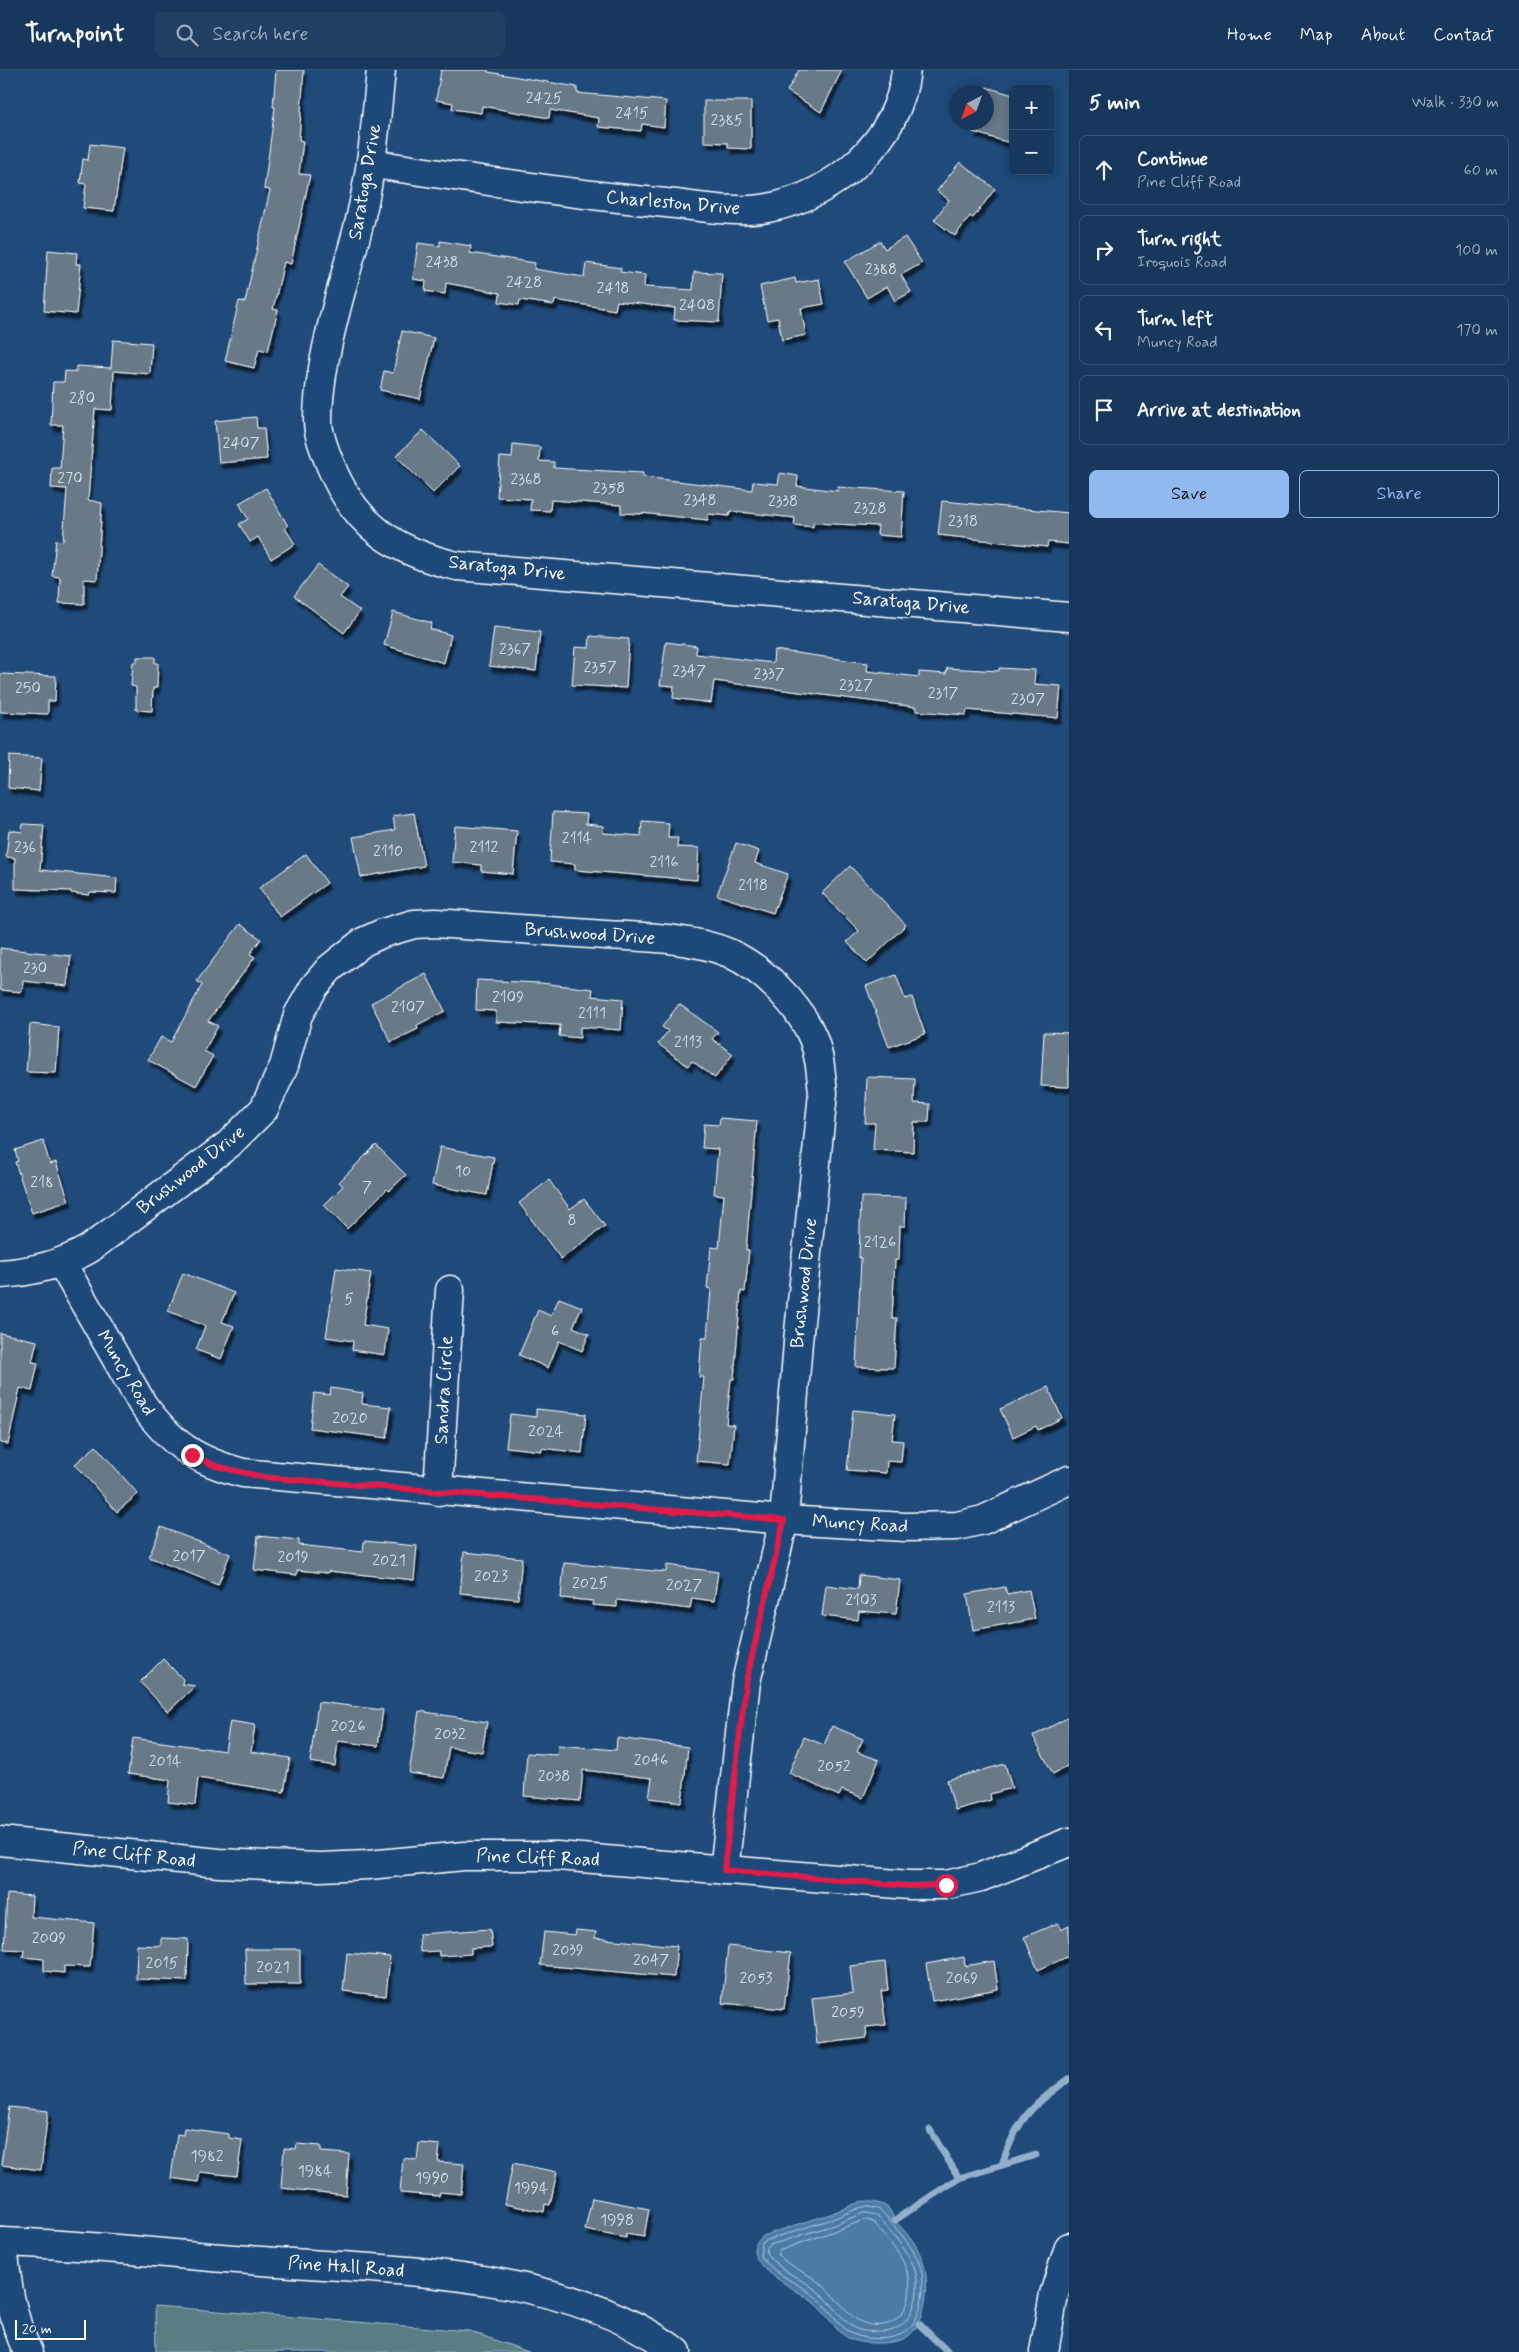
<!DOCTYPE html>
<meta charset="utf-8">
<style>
body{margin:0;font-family:Mynerve,sans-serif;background:#203f62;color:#f1f3f6}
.controls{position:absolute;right:15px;top:15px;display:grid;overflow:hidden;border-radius:8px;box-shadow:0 2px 12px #0003}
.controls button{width:45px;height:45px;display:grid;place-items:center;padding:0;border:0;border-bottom:1px solid #365272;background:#17385c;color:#f1f3f6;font:25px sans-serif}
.compass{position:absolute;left:949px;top:15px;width:45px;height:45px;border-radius:50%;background:#17385c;box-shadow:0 2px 12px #0003;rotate:221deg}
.scale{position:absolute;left:15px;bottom:12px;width:71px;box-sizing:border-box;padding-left:5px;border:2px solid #fff;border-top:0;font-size:14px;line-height:18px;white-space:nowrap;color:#fff;-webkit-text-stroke:4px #1f4a7a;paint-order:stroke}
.stop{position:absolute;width:15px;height:15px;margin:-11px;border:4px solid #e11d48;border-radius:50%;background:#fff}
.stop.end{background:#e11d48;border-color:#fff;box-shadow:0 1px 5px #0008}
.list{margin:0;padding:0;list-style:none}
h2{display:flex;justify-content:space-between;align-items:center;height:65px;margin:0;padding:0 20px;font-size:21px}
h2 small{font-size:16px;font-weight:400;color:#9eacbb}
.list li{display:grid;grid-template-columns:32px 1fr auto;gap:15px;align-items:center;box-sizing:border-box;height:70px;margin:0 10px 10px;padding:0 10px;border:1px solid #365272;border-radius:8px}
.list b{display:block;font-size:19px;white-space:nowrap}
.list p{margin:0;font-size:16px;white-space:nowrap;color:#9eacbb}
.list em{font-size:16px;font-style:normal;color:#9eacbb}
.actions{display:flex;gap:10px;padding:15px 20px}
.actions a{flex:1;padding:11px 0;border:1px solid #90b9f0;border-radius:8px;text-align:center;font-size:18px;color:#90b9f0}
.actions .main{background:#90b9f0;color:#111}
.icon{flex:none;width:28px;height:28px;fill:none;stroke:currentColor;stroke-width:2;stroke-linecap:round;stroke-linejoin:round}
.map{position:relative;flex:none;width:1069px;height:2282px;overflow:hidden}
header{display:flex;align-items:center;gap:30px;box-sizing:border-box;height:70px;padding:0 25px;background:#17385c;border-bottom:1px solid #365272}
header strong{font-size:24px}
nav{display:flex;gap:28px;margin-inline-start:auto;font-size:18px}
.search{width:350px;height:45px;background:#203f62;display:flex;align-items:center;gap:12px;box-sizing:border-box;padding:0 18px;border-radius:8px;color:#9eacbb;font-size:19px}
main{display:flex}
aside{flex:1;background:#17385c}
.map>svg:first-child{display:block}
</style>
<header>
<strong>Turnpoint</strong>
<div class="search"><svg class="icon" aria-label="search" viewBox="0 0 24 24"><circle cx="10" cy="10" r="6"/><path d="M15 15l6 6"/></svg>Search here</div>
<nav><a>Home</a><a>Map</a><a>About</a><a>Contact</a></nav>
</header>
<main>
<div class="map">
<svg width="1069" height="2282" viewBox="0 0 1069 2282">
<defs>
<filter id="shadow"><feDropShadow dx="3" dy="5.5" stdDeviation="1" flood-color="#0009"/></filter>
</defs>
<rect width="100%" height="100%" fill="#1f4a7a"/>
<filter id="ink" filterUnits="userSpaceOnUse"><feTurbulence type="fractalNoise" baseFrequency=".02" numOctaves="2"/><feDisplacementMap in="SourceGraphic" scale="10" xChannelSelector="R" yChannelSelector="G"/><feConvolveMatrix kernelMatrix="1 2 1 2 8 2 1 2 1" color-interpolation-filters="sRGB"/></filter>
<g filter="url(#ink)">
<!-- green -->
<polygon fill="#597d83" stroke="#acbec1" points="155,2236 469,2261 529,2282 156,2282"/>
<!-- water -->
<path fill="#4b7ca8" stroke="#93b0cb" d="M862,2131c9,1 17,1 25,6 4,3 5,9 8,13 4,6 10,11 15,17 16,22 20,44 14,71 -2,10 -8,23 -17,29 -11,8 -47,8 -59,1 -11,-6 -23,-26 -34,-35 -14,-13 -87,-44 -49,-68l65,-21z"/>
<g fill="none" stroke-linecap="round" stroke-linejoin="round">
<!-- shore -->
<g stroke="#b7cbdc" stroke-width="1">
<path d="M862,2137c21,-1 21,7 33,20 10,12 22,26 26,42 5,19 1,51 -16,63 -13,9 -39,8 -52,2 -11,-4 -25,-27 -35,-35 -18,-16 -43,-23 -58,-43l2,-13 5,-3 65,-21z"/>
<path d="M864,2143c15,0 17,8 26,18 10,12 20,24 25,39 7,24 -3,61 -32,62 -9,0 -23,0 -30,-5 -12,-8 -20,-23 -32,-33 -17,-15 -41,-22 -55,-41l1,-5 3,-3 64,-20z"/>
<path d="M865,2150c10,0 11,6 17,13 10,12 20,23 25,38 11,33 -12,67 -48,50 -7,-3 -29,-30 -38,-37 -14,-12 -32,-17 -44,-30l2,-3z"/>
</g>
<!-- stream -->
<g stroke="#93b0cb" stroke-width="7">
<polyline points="930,2060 959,2108"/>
<path d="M1002,2095c14,-45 30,-60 67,-86"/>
<polyline points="895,2150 959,2108 1036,2085"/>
<polyline points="919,2254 948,2282"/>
</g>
</g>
<!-- building -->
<g fill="#677988" stroke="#fff" filter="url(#shadow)">
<polygon points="276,0 304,0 299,70 303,71 299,104 310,105 291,194 284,192 273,239 278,240 268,281 259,279 254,298 225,291 239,231 245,232 270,120 264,119 275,37 273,37"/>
<polygon points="441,0 488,0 488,2 577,17 577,23 666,31 664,57 642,54 641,61 598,57 599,48 550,40 549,48 482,36 481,43 452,39 453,33 436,30"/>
<polygon points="799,0 842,0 821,42 787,21"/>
<polygon points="986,17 1013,25 1013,74 973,62 976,52 986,52"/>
<polygon points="704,31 751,31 751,79 728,78 728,73 704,72"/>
<polygon points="90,74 123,78 114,141 83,138 86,114 80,113 83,89 88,90"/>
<polygon points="960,92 995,119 973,148 970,146 955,166 934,150 949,130 937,121"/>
<polygon points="905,167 922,193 901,205 911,222 895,231 887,216 867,228 845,192 880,171 885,179"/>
<polygon points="440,171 471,176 470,183 535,193 534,199 584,207 586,193 621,198 620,202 645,205 644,217 693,220 694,202 722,203 719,252 674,250 675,238 617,231 615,240 555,230 554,235 520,230 519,235 499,232 500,223 446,213 445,224 425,221 426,211 413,209 418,173 440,176"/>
<polygon points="48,180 77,183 76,194 81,194 76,244 44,241"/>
<polygon points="795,208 796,213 819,209 824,234 801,238 806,265 782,270 778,248 767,250 760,216"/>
<polygon points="402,261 434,268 420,329 380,320 384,301 393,303"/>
<polygon points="113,270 152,273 150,304 114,301 112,340 95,339 88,430 102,433 97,510 84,509 84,534 59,533 60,507 52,506 56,470 63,471 67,419 51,418 52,398 60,398 63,355 51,355 53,312 64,312 65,301 76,302 76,296 111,298"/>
<polygon points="256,347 257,358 264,358 267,389 219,393 215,351"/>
<polygon points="423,360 460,396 433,423 396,386"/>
<polygon points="513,374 540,377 539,391 554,392 554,398 643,403 643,407 752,420 753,412 778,414 780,403 798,406 797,416 838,421 838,417 904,421 901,467 877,465 878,456 813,453 813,457 794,455 795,448 730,441 729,446 708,444 708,450 641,443 641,444 621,443 621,435 551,430 550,441 530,440 531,429 497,427 500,387 512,388"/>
<polygon points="266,418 288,456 285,458 295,474 271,489 258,467 250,472 239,454 248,449 239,433"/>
<polygon points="942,431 1069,443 1069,474 1048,472 1047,477 938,465"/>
<polygon points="318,495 348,517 340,527 360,541 344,563 294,526"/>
<polygon points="393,542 432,553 430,559 451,565 444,593 384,575"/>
<polygon points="494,557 540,562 536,601 489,596"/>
<polygon points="590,566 629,569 626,618 572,615 575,577 589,578"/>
<polygon points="666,572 697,576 696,584 773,593 774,580 868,593 867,601 919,607 919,602 946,604 947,598 999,601 999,598 1035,600 1034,614 1061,616 1058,648 967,640 966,645 916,641 916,637 714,611 711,633 673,628 674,616 660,615"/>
<polygon points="137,587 155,587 155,593 158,593 157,618 153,618 152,641 136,640 136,617 131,616 133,592 137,592"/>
<polygon points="0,604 56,606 55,631 48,631 48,644 0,642"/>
<polygon points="9,686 42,688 39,721 8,718"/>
<polygon points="553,742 587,744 586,754 604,756 603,763 641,766 642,751 669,753 668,768 678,768 677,777 699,778 697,810 575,800 575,794 550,792"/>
<polygon points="414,743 424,796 361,807 353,767 395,760 393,746"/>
<polygon points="23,754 44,755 40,800 117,808 116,823 90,822 89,825 71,823 71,821 15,819 15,788 6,787 9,760 22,762"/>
<polygon points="455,756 517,761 513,804 481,801 481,795 452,792"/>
<polygon points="736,773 759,781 755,793 788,804 773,843 717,825"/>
<polygon points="306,784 327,813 280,847 259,818"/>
<polygon points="850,796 906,855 867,893 847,872 859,861 822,823"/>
<polygon points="240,854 261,869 250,884 255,887 208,951 218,956 204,981 213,986 196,1016 148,990 161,967 171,972 202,915 197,911"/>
<polygon points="0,878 71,886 67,916 23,911 22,922 0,920"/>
<polygon points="426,904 445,941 417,955 418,959 391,972 371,933"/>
<polygon points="896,905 905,929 912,927 925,964 889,977 866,916"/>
<polygon points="477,910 540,913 593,919 592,926 623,929 621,960 580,957 580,968 559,966 560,955 496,952 496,941 476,940"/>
<polygon points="679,934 718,962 712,969 733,984 715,1008 692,991 688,996 658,974 668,961 662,957"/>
<polygon points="30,954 59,957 56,1003 26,1002"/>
<polygon points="1044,962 1069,963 1069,1017 1041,1016"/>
<polygon points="867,1007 915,1009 914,1033 930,1034 929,1052 914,1052 913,1082 873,1080 875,1053 865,1053"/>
<polygon points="720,1048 757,1051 746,1180 749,1180 745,1222 741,1221 734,1309 731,1309 726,1354 734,1355 730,1394 696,1391 704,1307 699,1307 701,1280 702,1268 707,1268 711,1219 707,1218 711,1177 719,1178 724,1125 714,1124 718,1079 702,1078 704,1054 719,1055"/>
<polygon points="43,1071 50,1094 56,1092 69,1131 32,1143 15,1092 18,1091 15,1080"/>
<polygon points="376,1075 406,1105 389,1121 387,1119 347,1159 324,1135 343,1116 339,1112"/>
<polygon points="440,1077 494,1087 487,1125 432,1115"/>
<polygon points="549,1110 570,1139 584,1129 605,1156 561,1189 519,1133"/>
<polygon points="861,1127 906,1128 905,1156 900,1156 899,1190 895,1190 892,1248 897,1248 894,1298 856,1297 861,1188 859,1188"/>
<polygon points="336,1198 371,1203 363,1255 388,1259 385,1285 352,1280 353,1271 326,1267"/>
<polygon points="183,1203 234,1223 222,1252 234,1256 221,1289 196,1280 205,1256 168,1241"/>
<polygon points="559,1228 582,1237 573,1257 589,1264 582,1281 559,1271 548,1298 519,1285 538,1240 551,1246"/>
<polygon points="0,1263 37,1271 32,1292 38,1293 32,1321 20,1318 8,1374 0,1373"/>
<polygon points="1048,1317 1062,1348 1038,1360 1036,1356 1013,1367 1000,1339"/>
<polygon points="331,1318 363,1323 362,1334 391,1337 387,1368 310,1358 314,1323 330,1325"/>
<polygon points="536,1339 586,1344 582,1383 542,1378 542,1381 506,1377 510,1344 536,1347"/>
<polygon points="853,1340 895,1344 892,1370 903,1371 901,1392 887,1391 886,1403 847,1400"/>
<polygon points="96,1376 138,1424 117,1442 75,1394"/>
<polygon points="161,1457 230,1484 218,1515 149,1487"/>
<polygon points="258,1466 299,1470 299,1475 363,1482 364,1471 417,1476 414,1510 328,1501 328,1503 297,1500 297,1505 254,1500"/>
<polygon points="464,1482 522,1488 518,1529 460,1523"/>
<polygon points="564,1493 666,1502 667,1495 718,1502 714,1531 692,1528 690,1539 617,1530 617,1537 592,1535 593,1531 561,1528"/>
<polygon points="859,1505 900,1510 896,1544 859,1541 858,1550 822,1546 826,1515 858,1519"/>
<polygon points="1005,1517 1007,1524 1029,1520 1035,1549 973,1560 967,1524"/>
<polygon points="163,1589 183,1609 182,1614 195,1616 168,1642 140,1612"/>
<polygon points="318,1632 383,1640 378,1676 338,1671 335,1696 310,1692"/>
<polygon points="419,1641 487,1652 482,1682 449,1677 444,1708 409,1703"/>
<polygon points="1069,1647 1069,1695 1053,1704 1033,1666"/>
<polygon points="230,1651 255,1655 251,1682 290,1688 284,1722 198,1708 195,1735 168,1732 170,1710 128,1704 133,1668 225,1681"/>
<polygon points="832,1656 863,1669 857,1682 879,1690 863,1728 842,1720 839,1726 789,1703 804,1667 824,1675"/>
<polygon points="617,1668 688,1677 682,1732 649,1728 652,1708 583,1700 580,1731 524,1726 527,1683 557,1685 558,1675 616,1680"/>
<polygon points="1005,1694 1012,1718 990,1724 991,1730 955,1740 947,1710"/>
<polygon points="7,1824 32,1826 31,1847 94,1853 90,1897 64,1896 64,1903 44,1901 44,1889 23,1887 24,1880 4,1879"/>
<polygon points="1058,1853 1061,1860 1069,1856 1069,1886 1038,1900 1024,1867"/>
<polygon points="490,1859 492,1877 471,1878 471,1884 439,1886 439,1881 420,1882 419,1864"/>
<polygon points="576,1860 596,1862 595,1868 677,1876 674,1907 540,1895 544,1862 575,1865"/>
<polygon points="161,1868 188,1869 187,1911 136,1909 137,1875 161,1876"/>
<polygon points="728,1876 791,1883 784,1939 722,1933"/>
<polygon points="245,1879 300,1879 300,1914 246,1914"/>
<polygon points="347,1883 390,1887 386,1926 343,1921"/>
<polygon points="964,1887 965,1896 994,1891 998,1919 932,1931 926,1894"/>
<polygon points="885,1892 888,1920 881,1921 886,1955 866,1957 867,1968 817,1974 812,1928 853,1923 850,1896"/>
<polygon points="9,2037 48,2041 41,2100 1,2095"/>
<polygon points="184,2058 229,2064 229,2068 242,2070 237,2106 200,2102 198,2112 171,2108 177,2064 183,2065"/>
<polygon points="419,2073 440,2075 438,2092 464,2094 461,2124 440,2122 439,2126 400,2123 403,2088 417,2090"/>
<polygon points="297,2074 321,2076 321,2082 349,2084 346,2125 281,2118 284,2078 296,2079"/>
<polygon points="513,2093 557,2102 550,2135 545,2134 544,2142 505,2134"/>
<polygon points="592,2128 649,2139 644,2167 626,2164 626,2168 585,2160"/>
</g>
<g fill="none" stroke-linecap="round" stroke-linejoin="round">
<!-- minor casing -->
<g stroke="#fff" stroke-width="31">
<g id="minor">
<path d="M381,0c-5,51 -9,100 -21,150 -15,61 -42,138 -42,201 0,14 7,30 12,43 24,61 65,88 127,102l612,51"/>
<path d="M372,94c98,14 195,30 294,39 32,3 70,11 102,5 67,-13 131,-67 138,-138"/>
<path d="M61,1192l82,143c30,40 51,55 100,68l541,47 121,7 52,-1 26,-6 86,-40"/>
<path d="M0,1204c32,-2 61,-9 89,-25l140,-105 35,-35 20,-43 14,-51 16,-28 15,-18 34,-27 20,-9 31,-9 21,-1c57,4 114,8 170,12 38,2 89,3 124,18 33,15 70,51 84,85 7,18 8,36 10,55l-25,249 -14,178 -38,162 -22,188"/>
<polyline points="438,1421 450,1220"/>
<polyline points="0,1771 219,1793 320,1797 368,1795 464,1786 557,1786 909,1815 946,1815 981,1807 1069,1772"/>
<path d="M0,2172c83,2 166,12 249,18 138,11 312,7 428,92"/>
<path d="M3,2172c3,37 8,76 25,110"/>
<polyline points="1044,2282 1054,2224 1069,2177"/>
</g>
</g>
<!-- minor -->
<use href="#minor" stroke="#1f4a7a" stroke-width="28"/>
</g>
</g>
<g fill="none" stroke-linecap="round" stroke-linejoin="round" filter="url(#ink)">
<!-- route -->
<polyline stroke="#e11d48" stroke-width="6" points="192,1385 216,1396 263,1407 784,1450 746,1612 724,1800 909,1816 946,1815"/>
</g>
<g text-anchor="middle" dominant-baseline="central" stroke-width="4.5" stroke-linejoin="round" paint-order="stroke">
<!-- number labels -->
<g font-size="16" fill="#d9dee1">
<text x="544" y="28">2425</text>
<text x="632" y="43">2415</text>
<text x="727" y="50">2385</text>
<text x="442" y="192">2438</text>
<text x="881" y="199">2388</text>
<text x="524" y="212">2428</text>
<text x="613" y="218">2418</text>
<text x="697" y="235">2408</text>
<text x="82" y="328">280</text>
<text x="241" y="373">2407</text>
<text x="70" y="408">270</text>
<text x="526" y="409">2368</text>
<text x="609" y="418">2358</text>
<text x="700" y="430">2348</text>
<text x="783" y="431">2338</text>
<text x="870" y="438">2328</text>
<text x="963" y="451">2318</text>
<text x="515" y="579">2367</text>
<text x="600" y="597">2357</text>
<text x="689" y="601">2347</text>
<text x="769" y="604">2337</text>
<text x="856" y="615">2327</text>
<text x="28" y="618">250</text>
<text x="943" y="623">2317</text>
<text x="1028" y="629">2307</text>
<text x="577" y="768">2114</text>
<text x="25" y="777">236</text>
<text x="484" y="777">2112</text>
<text x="388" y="781">2110</text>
<text x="664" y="792">2116</text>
<text x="753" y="815">2118</text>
<text x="35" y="898">230</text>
<text x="508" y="927">2109</text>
<text x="408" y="937">2107</text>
<text x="592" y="943">2111</text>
<text x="688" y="972">2113</text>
<text x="463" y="1101">10</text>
<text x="42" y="1112">218</text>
<text x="367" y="1117">7</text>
<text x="572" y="1150">8</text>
<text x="880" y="1172">2126</text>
<text x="349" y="1229">5</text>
<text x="555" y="1261">6</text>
<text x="350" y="1348">2020</text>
<text x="546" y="1361">2024</text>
<text x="189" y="1486">2017</text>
<text x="293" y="1487">2019</text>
<text x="389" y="1490">2021</text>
<text x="491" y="1506">2023</text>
<text x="590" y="1513">2025</text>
<text x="684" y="1515">2027</text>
<text x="861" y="1530">2103</text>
<text x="1001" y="1537">2113</text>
<text x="348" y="1656">2026</text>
<text x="450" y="1664">2032</text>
<text x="651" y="1690">2046</text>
<text x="165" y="1691">2014</text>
<text x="834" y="1696">2052</text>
<text x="554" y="1706">2038</text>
<text x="49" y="1868">2009</text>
<text x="568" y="1880">2039</text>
<text x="651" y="1890">2047</text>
<text x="162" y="1893">2015</text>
<text x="273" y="1897">2021</text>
<text x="756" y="1908">2053</text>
<text x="962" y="1908">2069</text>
<text x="848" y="1942">2059</text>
<text x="207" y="2086">1982</text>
<text x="315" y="2101">1984</text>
<text x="432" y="2108">1990</text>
<text x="531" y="2118">1994</text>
<text x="617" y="2150">1998</text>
</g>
<!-- street labels -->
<g font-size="19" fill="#fff" stroke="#1f4a7a">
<text transform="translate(365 112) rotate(-80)">Saratoga Drive</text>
<text transform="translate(673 133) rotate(5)">Charleston Drive</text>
<text transform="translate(507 498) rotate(6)">Saratoga Drive</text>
<text transform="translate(911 533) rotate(5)">Saratoga Drive</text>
<text transform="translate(590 864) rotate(4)">Brushwood Drive</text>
<text transform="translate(191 1100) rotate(-38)">Brushwood Drive</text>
<text transform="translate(804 1213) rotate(-84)">Brushwood Drive</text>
<text transform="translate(126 1303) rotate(59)">Muncy Road</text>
<text transform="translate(444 1320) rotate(-87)">Sandra Circle</text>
<text transform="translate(860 1454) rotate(3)">Muncy Road</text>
<text transform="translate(134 1785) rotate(6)">Pine Cliff Road</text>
<text transform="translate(538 1788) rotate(2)">Pine Cliff Road</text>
<text transform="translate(346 2197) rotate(4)">Pine Hall Road</text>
</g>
</g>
</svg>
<div class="controls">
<button>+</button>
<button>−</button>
</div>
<svg class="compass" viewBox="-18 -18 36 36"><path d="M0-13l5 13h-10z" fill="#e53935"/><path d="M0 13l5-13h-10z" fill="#9eacbb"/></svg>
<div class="scale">20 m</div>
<div class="stop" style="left:946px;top:1815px"></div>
<div class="stop end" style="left:192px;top:1385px"></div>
</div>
<aside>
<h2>5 min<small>Walk · 330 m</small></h2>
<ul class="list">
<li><svg class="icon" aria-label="ahead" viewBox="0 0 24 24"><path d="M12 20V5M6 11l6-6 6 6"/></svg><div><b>Continue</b><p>Pine Cliff Road</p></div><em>60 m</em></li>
<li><svg class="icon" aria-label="right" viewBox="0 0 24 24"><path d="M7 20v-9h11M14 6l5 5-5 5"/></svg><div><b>Turn right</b><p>Iroquois Road</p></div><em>100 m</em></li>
<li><svg class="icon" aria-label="left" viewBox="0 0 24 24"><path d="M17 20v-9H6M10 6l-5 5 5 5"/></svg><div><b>Turn left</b><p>Muncy Road</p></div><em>170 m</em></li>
<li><svg class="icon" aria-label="arrive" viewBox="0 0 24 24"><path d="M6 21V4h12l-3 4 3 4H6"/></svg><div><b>Arrive at destination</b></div></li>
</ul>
<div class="actions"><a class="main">Save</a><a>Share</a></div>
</aside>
</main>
